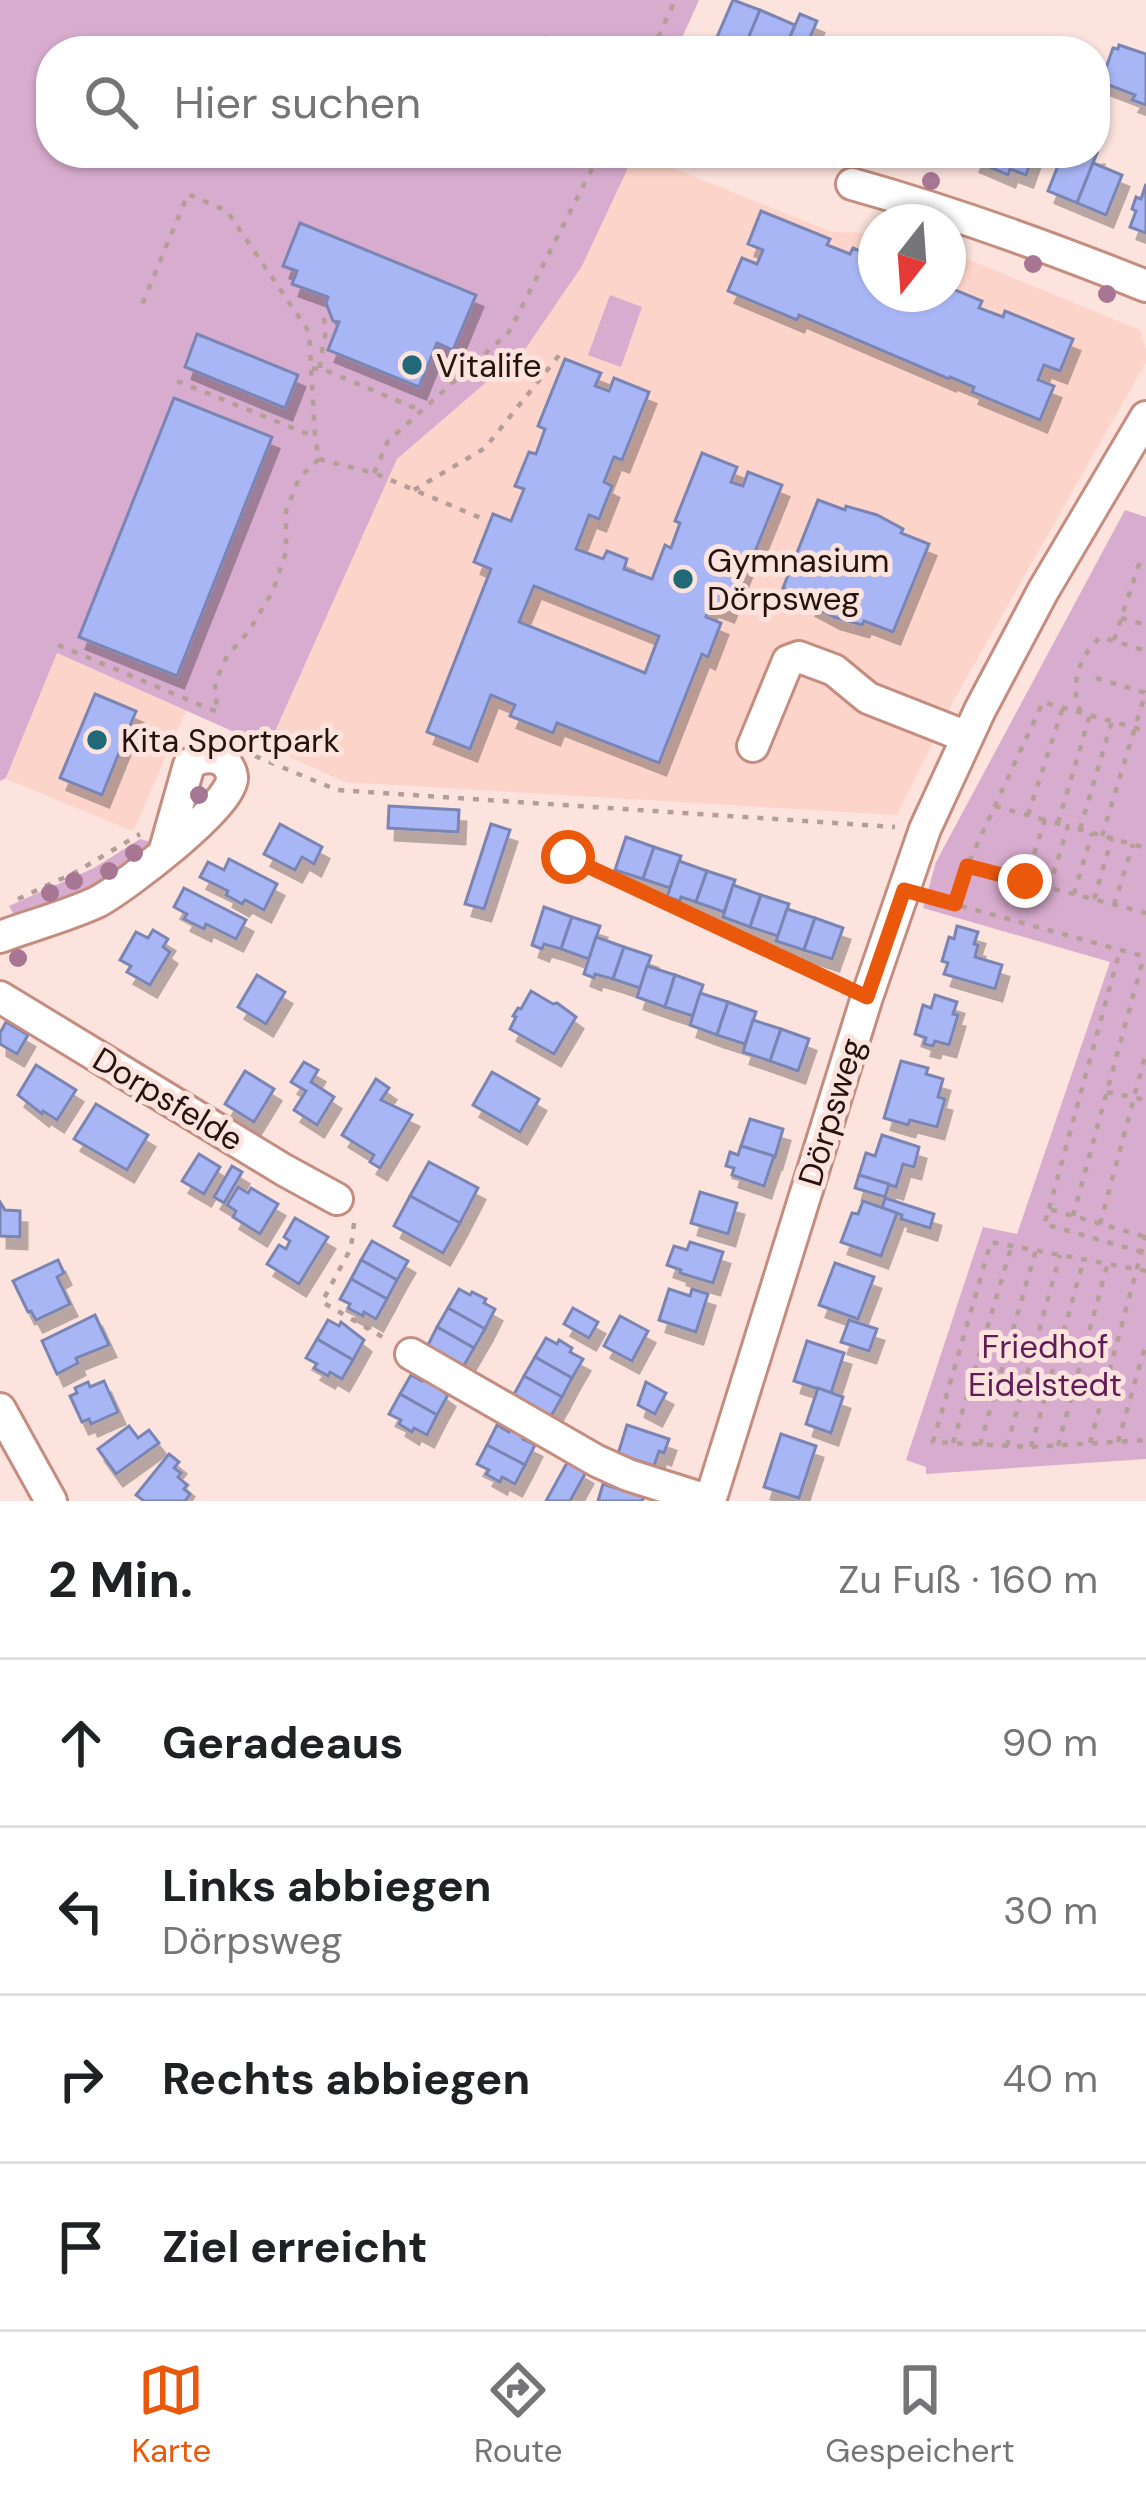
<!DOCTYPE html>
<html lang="de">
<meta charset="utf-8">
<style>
body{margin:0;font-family:"DM Sans",sans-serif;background:#f2f2f2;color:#202124}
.compass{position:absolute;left:858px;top:204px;width:108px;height:108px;border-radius:50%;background:#fff;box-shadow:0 3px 9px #0004;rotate:197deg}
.stop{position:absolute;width:36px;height:36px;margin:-27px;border:9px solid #ea580c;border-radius:50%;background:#fff}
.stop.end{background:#ea580c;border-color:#fff;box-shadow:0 3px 12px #0008}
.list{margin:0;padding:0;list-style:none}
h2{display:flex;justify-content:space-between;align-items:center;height:156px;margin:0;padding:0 48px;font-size:51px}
h2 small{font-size:39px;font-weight:400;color:#757577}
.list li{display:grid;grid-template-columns:78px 1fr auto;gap:36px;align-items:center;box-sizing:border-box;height:168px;padding:0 48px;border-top:3px solid #e0e0e0}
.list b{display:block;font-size:45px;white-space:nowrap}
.list p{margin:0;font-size:39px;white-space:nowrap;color:#757577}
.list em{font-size:39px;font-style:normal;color:#757577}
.icon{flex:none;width:66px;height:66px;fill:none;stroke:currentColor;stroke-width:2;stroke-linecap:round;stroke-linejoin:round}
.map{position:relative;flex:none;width:1146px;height:1501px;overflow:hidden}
.search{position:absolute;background:#fff;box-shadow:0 3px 9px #0004;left:36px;right:36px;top:36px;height:132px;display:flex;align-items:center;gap:30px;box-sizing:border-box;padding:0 42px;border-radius:48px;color:#757577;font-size:45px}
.sheet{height:828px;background:#fff}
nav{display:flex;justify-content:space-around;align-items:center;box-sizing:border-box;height:168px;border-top:3px solid #e0e0e0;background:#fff;font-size:33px;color:#757577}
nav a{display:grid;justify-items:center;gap:6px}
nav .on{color:#ea580c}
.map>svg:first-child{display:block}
</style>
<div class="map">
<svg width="1146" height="1501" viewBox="0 0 1146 1501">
<defs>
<filter id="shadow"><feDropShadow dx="7" dy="12" stdDeviation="0" flood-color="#0004"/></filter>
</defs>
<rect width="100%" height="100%" fill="#fce3dd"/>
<!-- built -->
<g fill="#fdd4c9">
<polygon points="635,153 832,232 876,233 876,294 948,294 948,251 1140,330 1146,350 1146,362 955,698 897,815 345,782 268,747 397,459 526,348 582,266"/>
<polygon points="57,653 186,711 133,831 6,779"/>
</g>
<!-- green -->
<g fill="#d8acce">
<polygon points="0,0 699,0 676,51 51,51 51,153 635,153 582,266 526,348 397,459 268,747 57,653 6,778 0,781"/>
<polygon points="610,295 642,307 621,367 588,355"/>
<polygon points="1125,510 1146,517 1146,1459 926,1474 926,1467 906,1460 983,1227 1017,1234 1110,962 923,908 936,862"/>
<path d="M140,839l11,3c-31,42 -86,60 -134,78l-8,-14 85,-38z"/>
</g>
<!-- building -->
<g fill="#a8b6f6" stroke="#7a85b3" stroke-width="3" fill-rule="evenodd" filter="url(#shadow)">
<polygon points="733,0 760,10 743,51 711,51"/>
<polygon points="760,10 795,25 784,51 743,51"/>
<polygon points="800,14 817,21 804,51 784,51"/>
<polygon points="1119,45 1146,54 1146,105 1132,100 1135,95 1101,82 1113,48 1118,49"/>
<polygon points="976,153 1034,153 1026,175 1010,169 1008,175 973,160"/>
<polygon points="1063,153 1097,153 1077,203 1048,191"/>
<polygon points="1093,163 1122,175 1106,215 1077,203"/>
<polygon points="1146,184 1146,233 1130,227 1136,211 1132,209 1136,197 1141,199"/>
<polygon points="761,211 830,239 827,245 850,254 853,248 876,258 876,294 948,294 948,287 982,301 979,308 1003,317 1005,311 1073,339 1060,371 1044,365 1038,380 1054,386 1040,420 972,392 974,387 950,377 949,379 799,315 797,320 728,291 742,258 757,264 763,250 748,244"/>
<polygon points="300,223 476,295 453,350 437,343 419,387 328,350 339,322 333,321 326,303 328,297 292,284 297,271 283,266"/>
<polygon points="197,334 298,375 285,408 185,367"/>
<path d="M565,359l36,14 -6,13 14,5 5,-13 35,14 -27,68 -8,-3 -10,25 8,4 -13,33 -10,-4 -13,34 27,10 4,-8 20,8 -3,10 28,10 13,-34 6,3 9,-25 -5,-2 27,-68 35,14 -6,15 12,4 5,-14 34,13 -28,69 -4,-2 -23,58 -16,-6 -5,13 15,6 -13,34 -6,-3 -43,109 -102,-40 -4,10 -43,-17 5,-11 -24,-10 -21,54 -43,-17 64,-163 -17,-7 19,-48 18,7 13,-32 -9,-3 14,-34 7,2 9,-25 -7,-3zM534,586l125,50 -14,37 -126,-51z"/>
<polygon points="174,398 272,437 177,676 79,637"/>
<polygon points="818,500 845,510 846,506 877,515 903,529 901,533 929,544 893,632 864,621 862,625 834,617 809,604 811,599 783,588"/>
<polygon points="95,694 136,711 102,795 60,778"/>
<polygon points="389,806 459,810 458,832 388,828"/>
<polygon points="280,824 322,847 314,864 302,857 295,870 264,854"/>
<polygon points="491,824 510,830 484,909 465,904"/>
<polygon points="626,837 654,847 643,879 615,870"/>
<polygon points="654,847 681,856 670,888 643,879"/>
<polygon points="229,859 277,884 264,910 245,900 242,904 226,895 228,891 200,877 208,862 224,870"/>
<polygon points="679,861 707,871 696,902 681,897 680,901 667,897"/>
<polygon points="707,871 735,880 724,912 696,902"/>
<polygon points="733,885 761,895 750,927 723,917"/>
<polygon points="184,888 246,920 236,939 206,924 204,929 184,919 187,914 174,907"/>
<polygon points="761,895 789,904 778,936 750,927"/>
<polygon points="544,907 572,917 561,949 544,944 542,949 532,945"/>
<polygon points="787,909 815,918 804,950 776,941"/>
<polygon points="572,917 600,926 589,959 561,949"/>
<polygon points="815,918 843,928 832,959 804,950"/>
<polygon points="957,926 978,932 974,944 978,945 975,957 1002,965 995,989 944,974 948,963 942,961 949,937 954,939"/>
<polygon points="153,930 168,939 163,947 170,952 150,985 127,972 131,966 120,960 136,932 148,938"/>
<polygon points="596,937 624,947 613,979 595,974 594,978 584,974"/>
<polygon points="624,947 651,956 640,988 613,979"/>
<polygon points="647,966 675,975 665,1007 637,997"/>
<polygon points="257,975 285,992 266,1024 238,1007"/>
<polygon points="675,975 703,985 693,1016 665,1007"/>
<polygon points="531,991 553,1004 557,1003 576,1017 554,1054 510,1029 516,1017 513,1016 518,1008 521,1009"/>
<polygon points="700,993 728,1002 717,1035 690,1025"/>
<polygon points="935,995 957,1002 953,1014 958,1015 949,1045 935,1041 933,1046 924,1044 926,1038 915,1034 923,1005 931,1008"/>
<polygon points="728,1002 756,1012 745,1044 717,1035"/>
<polygon points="753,1020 781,1029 770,1061 743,1052"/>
<polygon points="6,1022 28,1035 17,1054 0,1044 0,1033"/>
<polygon points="781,1029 809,1039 798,1071 770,1061"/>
<polygon points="901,1061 928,1068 926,1074 943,1079 938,1097 945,1099 937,1127 910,1120 908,1125 884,1118"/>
<polygon points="304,1062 318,1070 311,1082 334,1097 317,1125 294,1110 306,1091 291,1082"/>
<polygon points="36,1065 76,1090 57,1120 43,1111 42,1114 18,1095"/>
<polygon points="245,1071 274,1089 254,1122 225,1104"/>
<polygon points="492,1072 539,1099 520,1132 473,1105"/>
<polygon points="376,1079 389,1088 381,1100 412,1115 380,1168 370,1162 374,1155 342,1135"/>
<polygon points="96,1104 148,1135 127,1170 74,1139"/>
<polygon points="750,1119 783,1129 775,1157 741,1146"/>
<polygon points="882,1135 919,1147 914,1167 903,1164 896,1187 859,1175 866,1153 875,1156"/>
<polygon points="741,1146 774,1156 764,1186 732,1175 734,1168 726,1166 730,1152 738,1155"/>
<polygon points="199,1154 220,1167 204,1194 182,1181"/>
<polygon points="429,1162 478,1188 460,1223 410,1196"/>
<polygon points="232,1166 242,1172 224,1203 214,1197"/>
<polygon points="859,1175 889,1184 885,1197 855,1188"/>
<polygon points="238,1187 248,1193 251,1188 278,1204 260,1234 233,1217 236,1211 227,1205"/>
<polygon points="700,1192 737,1203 728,1234 691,1223"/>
<polygon points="410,1196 460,1223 443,1253 394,1226"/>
<polygon points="885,1198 934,1214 930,1228 901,1219 902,1215 882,1208"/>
<polygon points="863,1201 897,1213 881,1256 841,1242 852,1213 858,1214"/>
<polygon points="0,1202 5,1210 20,1211 20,1237 0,1236"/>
<polygon points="295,1218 328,1237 299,1284 267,1264 279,1245 286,1249 290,1241 284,1237"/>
<polygon points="372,1241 408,1261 397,1280 361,1260"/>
<polygon points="690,1242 723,1252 713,1283 680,1273 681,1270 667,1265 674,1246 687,1250"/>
<polygon points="58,1260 64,1273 57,1277 70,1304 36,1320 31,1311 28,1312 13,1281"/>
<polygon points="361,1260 397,1280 387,1299 351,1279"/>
<polygon points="835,1263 874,1277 858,1319 819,1305"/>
<polygon points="351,1279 387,1299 376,1319 364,1312 363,1316 348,1308 350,1304 340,1299"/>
<polygon points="459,1289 470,1295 472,1292 486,1299 484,1303 495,1309 485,1329 448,1308"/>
<polygon points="669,1289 690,1296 692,1289 708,1294 696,1332 659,1320"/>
<polygon points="448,1308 485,1329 474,1348 437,1327"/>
<polygon points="573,1308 598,1322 589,1338 564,1324"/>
<polygon points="95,1315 109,1345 76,1358 78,1363 57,1374 42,1341"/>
<polygon points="620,1316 648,1331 632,1361 604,1346"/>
<polygon points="328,1320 339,1326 341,1322 364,1340 353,1360 317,1339"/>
<polygon points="849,1320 877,1329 869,1351 841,1342"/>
<polygon points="437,1327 474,1348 463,1367 427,1347"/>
<polygon points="546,1338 557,1344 559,1340 572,1348 570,1352 583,1359 572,1378 535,1357"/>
<polygon points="317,1339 353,1360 342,1379 330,1372 328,1376 314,1368 317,1364 306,1358"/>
<polygon points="807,1341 844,1353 831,1393 794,1381"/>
<polygon points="535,1357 572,1378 562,1397 524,1376"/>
<polygon points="411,1375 422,1381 424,1377 448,1395 437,1415 400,1394"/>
<polygon points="524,1376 562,1397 551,1416 538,1409 536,1413 523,1406 525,1402 513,1396"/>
<polygon points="104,1381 118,1412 91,1424 89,1419 82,1422 70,1396 77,1393 75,1388 88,1382 90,1387"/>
<polygon points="646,1382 666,1393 655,1414 638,1405"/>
<polygon points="818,1388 843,1397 831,1433 806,1424"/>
<polygon points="400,1394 437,1415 427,1435 414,1428 412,1432 399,1424 401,1420 389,1414"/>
<polygon points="497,1425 509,1432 512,1428 525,1435 523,1439 535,1445 525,1465 487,1445"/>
<polygon points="627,1425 669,1439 664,1453 659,1451 654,1466 618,1454"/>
<polygon points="129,1426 138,1438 149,1430 159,1443 116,1474 98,1449"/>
<polygon points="781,1434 816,1446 799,1498 764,1487"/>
<polygon points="487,1445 525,1465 515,1484 502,1477 500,1482 486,1474 489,1470 477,1464"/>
<polygon points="169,1454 179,1462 174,1468 181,1473 178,1477 187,1485 184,1489 190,1494 185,1501 144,1501 136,1495"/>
<polygon points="568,1461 586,1472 570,1501 546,1501"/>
<polygon points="617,1483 632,1488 631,1493 644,1497 642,1501 598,1501 603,1484 616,1488"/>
</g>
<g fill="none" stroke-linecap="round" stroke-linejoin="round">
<!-- minor casing -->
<g stroke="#c48d7f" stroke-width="36">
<g id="minor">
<path d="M852,184c100,28 197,63 294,102"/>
<polyline points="753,746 788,661 799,657 834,670 868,698 967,737"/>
<path d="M0,937c32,-12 67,-21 97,-35 25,-13 138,-98 135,-125 -3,-23 -29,-24 -43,-12l-25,88"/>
<polyline points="0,997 284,1170 337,1199"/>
<polyline points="411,1354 597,1461 628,1475 710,1501"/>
<polyline points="0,1409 51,1501"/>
<polyline points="710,1501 867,997 925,829 980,710 1043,591 1146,417"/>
</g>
</g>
<!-- path -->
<g stroke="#b59e98" stroke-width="4.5" stroke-dasharray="6 9" stroke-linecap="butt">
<polyline points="544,37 584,51"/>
<polyline points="652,51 675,0"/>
<polyline points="824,153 836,166"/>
<path d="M320,368c0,-23 10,-29 3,-52"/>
<polyline points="312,369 320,368 422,411"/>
<polyline points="177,381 315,437"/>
<polyline points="319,459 374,473 483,519"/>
<polyline points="374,473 388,441 509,332 600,153"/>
<polyline points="414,490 485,448 560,354"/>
<polyline points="1121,618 1146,625"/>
<polyline points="1114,640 1140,561 1146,558"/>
<polyline points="58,645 217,712 215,683 227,656 249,631 273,591 286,552 286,511 299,478 319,459 315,437 309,332 227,211 188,194 141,307"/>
<polyline points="1096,678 1146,693"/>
<path d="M1081,712c-12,-26 -2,-57 20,-75l45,14"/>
<polyline points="255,756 337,790 895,827"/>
<polyline points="995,806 1045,820"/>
<polyline points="1028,815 1063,707"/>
<polyline points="1058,823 1090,715"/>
<polyline points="1080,829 1112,721"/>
<polyline points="1102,836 1146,691"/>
<polyline points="568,857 840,985"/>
<polyline points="967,866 1146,913"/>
<polyline points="1025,882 1045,820 1068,826"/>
<polyline points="1049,888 1068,826 1146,848"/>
<polyline points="1074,894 1092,833"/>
<polyline points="932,898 1146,957"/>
<polyline points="18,899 76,872 140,834"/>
<polyline points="1094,899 1112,838"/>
<polyline points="955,904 967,866 1043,702 1146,731"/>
<polyline points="1114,905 1133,844"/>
<polyline points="1107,1092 1146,1100"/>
<polyline points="1049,1209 1120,950"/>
<polyline points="1073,1216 1144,956"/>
<polyline points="354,1223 351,1248 322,1302 388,1340"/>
<polyline points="1100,1224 1146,1053"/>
<polyline points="1142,1252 1044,1224 1049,1209 1146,1237"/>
<polyline points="1146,1271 991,1242 933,1442 1031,1447 1146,1440"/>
<polyline points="1118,1442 1146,1343"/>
<polyline points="953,1443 1011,1248"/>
<polyline points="1090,1443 1146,1235"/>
<polyline points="980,1445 1036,1250"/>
<polyline points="1007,1446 1060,1255"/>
<polyline points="1058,1446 1107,1266"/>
<polyline points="1031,1447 1084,1259"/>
</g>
<!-- minor -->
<use href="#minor" stroke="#fff" stroke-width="30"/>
</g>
<!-- trees -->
<g fill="#a77693">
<circle cx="931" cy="181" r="9"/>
<circle cx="1033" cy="264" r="9"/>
<circle cx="1107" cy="294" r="9"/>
<circle cx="199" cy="795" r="9"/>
<circle cx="134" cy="853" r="9"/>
<circle cx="109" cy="871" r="9"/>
<circle cx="74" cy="881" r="9"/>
<circle cx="50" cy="893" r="9"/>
<circle cx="18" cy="958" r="9"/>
</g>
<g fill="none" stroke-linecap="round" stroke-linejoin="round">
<!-- route -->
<polyline stroke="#ea580c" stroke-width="15" points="568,857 867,997 904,890 955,904 967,866 1025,881"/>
</g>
<!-- markers -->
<g fill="#226977" stroke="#fce3dd" stroke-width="4.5">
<circle cx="412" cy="365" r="12"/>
<circle cx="683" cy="579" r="12"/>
<circle cx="97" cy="740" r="12"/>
</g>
<g text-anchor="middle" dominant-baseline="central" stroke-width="10" stroke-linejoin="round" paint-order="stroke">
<!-- poi labels -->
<g font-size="33" fill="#27130e" stroke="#fce3dd" text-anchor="start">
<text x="436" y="365">Vitalife</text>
<text x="707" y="560">Gymnasium<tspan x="707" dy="38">Dörpsweg</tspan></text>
<text x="121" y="740">Kita Sportpark</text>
</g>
<!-- street labels -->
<g font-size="33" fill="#27130e" stroke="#fce3dd">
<text transform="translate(168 1099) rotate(31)">Dorpsfelde</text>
<text transform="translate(831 1112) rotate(-73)">Dörpsweg</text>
</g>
<!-- park labels -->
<g font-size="33" fill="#611c57" stroke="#fce3dd">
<text x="1045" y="1346">Friedhof<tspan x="1045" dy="38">Eidelstedt</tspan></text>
</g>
</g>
</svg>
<svg class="compass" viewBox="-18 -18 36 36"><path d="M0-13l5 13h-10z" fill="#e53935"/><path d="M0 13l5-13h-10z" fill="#757577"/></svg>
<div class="stop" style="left:568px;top:857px"></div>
<div class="stop end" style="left:1025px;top:881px"></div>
<div class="search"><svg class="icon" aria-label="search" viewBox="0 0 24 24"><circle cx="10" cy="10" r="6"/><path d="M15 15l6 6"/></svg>Hier suchen</div>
</div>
<section class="sheet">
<h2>2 Min.<small>Zu Fuß · 160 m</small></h2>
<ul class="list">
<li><svg class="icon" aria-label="ahead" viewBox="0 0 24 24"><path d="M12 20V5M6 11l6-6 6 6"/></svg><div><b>Geradeaus</b></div><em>90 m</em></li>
<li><svg class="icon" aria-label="left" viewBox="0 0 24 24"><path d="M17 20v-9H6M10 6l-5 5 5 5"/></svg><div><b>Links abbiegen</b><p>Dörpsweg</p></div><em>30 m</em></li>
<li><svg class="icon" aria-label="right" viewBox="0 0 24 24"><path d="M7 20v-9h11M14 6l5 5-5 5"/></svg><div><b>Rechts abbiegen</b></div><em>40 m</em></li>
<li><svg class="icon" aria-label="arrive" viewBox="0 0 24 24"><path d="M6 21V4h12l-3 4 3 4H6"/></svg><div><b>Ziel erreicht</b></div></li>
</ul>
</section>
<nav>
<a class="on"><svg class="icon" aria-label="map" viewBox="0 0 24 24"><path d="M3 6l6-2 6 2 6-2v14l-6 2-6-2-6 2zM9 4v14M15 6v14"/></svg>Karte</a>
<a><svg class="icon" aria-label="directions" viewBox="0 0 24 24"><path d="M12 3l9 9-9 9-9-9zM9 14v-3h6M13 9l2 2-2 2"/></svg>Route</a>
<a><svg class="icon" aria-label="saved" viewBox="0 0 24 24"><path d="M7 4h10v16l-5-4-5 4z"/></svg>Gespeichert</a>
</nav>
